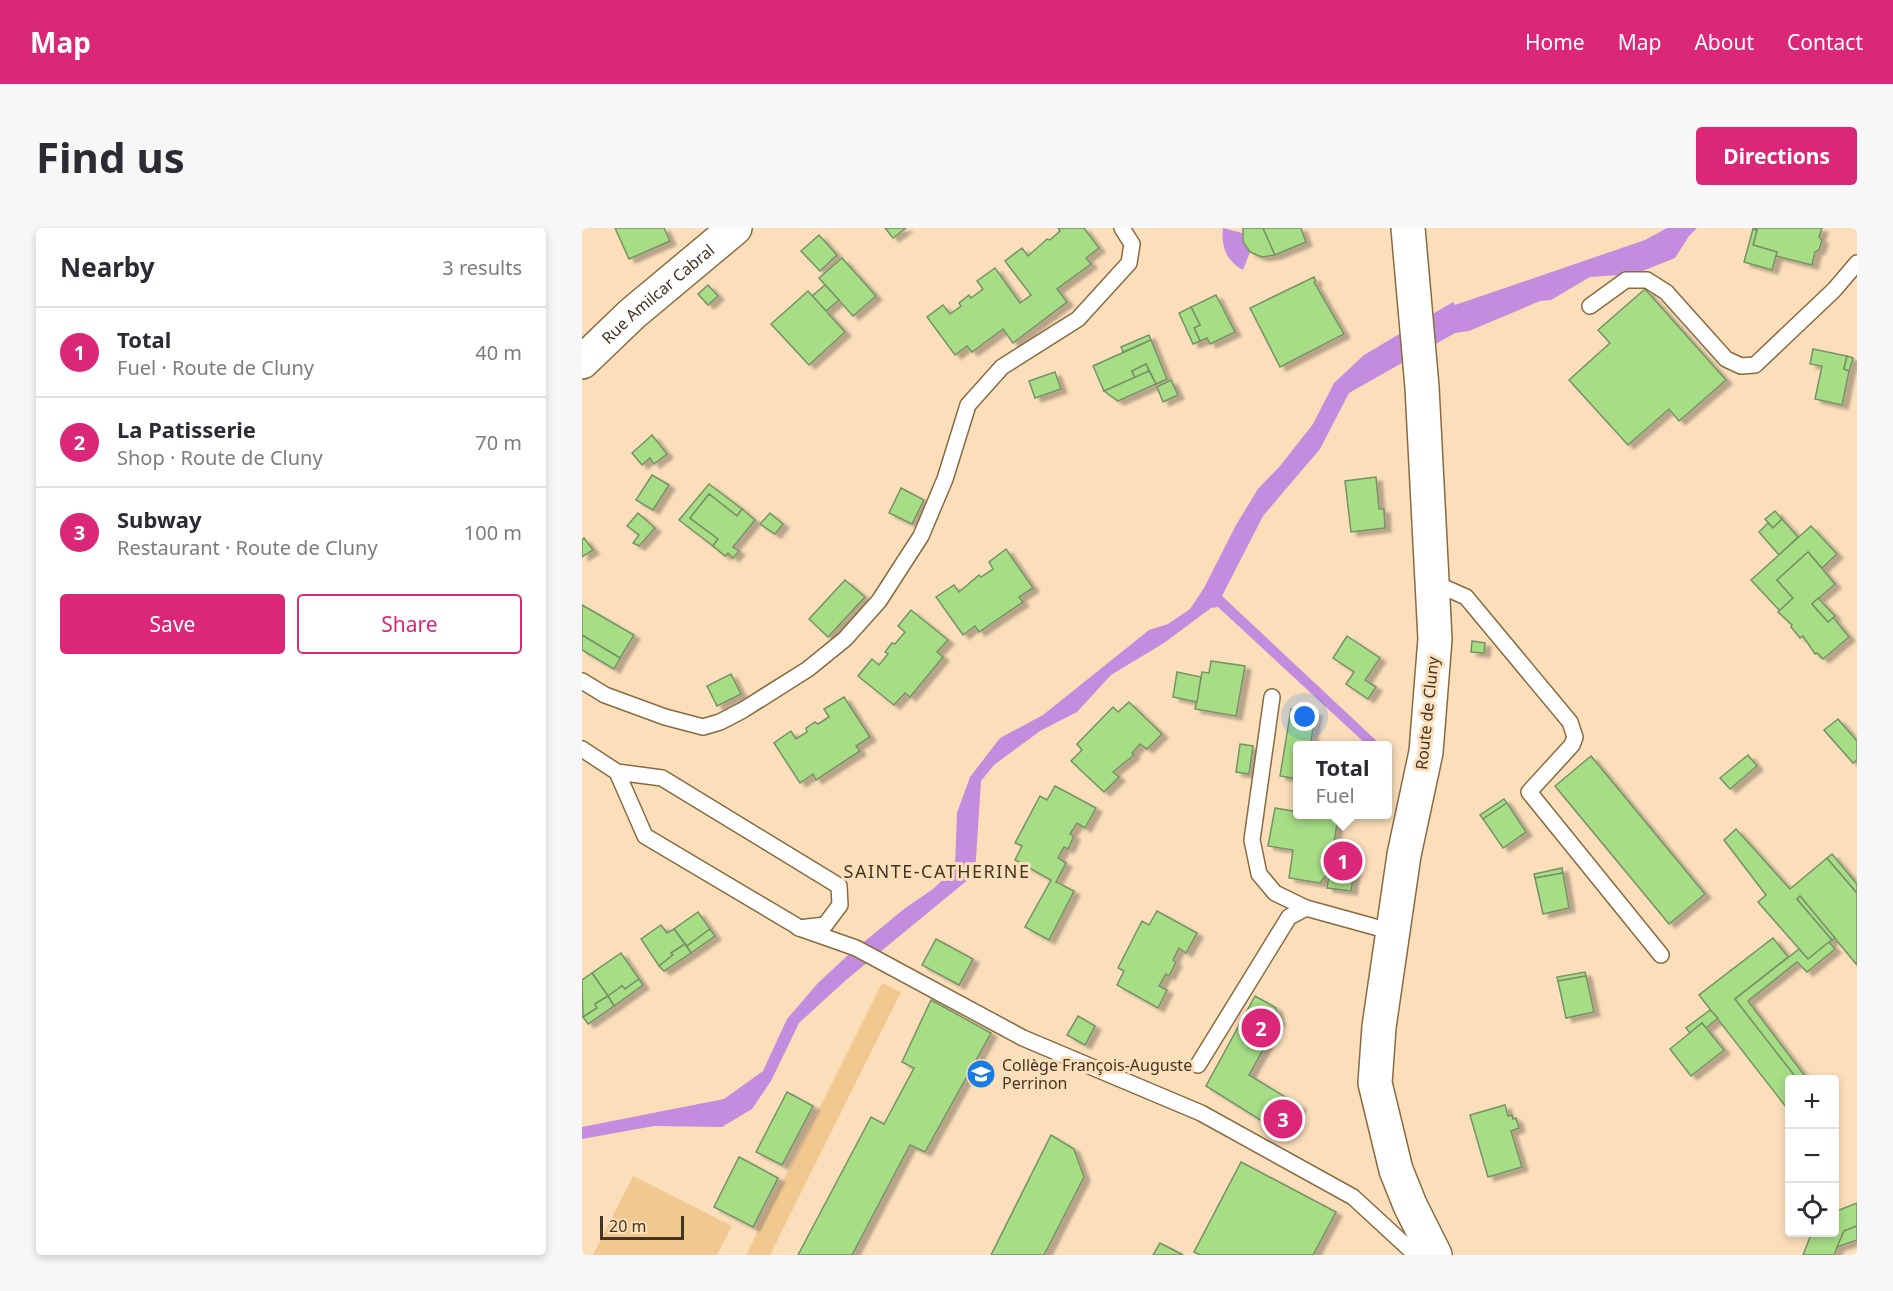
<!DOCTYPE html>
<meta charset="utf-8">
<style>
body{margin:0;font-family:"Noto Sans",sans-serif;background:#f7f7f7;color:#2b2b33}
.controls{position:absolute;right:18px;bottom:18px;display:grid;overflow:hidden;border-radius:6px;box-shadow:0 3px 9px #0003}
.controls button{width:54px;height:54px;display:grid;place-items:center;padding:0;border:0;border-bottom:2px solid #e1e1e2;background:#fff;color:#2b2b33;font:30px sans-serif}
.scale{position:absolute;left:18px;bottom:15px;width:84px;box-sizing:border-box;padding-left:6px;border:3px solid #433523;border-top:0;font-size:16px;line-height:21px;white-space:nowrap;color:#433523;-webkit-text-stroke:4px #fbdfbb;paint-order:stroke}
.you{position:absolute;left:723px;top:489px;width:21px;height:21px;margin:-15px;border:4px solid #fff;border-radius:50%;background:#1a73e8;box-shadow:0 0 0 9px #1a73e833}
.badge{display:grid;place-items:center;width:39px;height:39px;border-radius:50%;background:#db2777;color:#fff;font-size:20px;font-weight:700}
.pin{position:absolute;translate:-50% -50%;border:3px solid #fff;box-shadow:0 2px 6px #0006}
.popup{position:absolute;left:711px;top:513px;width:99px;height:78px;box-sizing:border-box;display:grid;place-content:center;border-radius:6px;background:#fff;filter:drop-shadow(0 2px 4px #0005);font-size:20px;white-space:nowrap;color:#7c7c81}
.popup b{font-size:22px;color:#2b2b33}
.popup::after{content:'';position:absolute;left:50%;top:100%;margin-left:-12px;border:12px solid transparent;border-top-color:#fff}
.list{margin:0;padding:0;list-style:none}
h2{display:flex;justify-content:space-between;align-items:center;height:78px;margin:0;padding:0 24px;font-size:26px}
h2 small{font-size:20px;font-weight:400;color:#7c7c81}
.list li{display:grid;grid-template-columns:39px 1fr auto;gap:18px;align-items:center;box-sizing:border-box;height:90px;padding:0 24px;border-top:2px solid #e1e1e2}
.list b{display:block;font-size:22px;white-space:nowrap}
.list p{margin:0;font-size:20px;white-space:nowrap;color:#7c7c81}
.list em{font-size:20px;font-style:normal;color:#7c7c81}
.actions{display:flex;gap:12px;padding:18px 24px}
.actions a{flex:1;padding:14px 0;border:2px solid #db2777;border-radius:6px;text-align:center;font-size:21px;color:#db2777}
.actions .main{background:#db2777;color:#fff}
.icon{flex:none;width:33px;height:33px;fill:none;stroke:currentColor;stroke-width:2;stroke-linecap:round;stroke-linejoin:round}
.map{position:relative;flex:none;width:1275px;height:1027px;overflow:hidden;border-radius:6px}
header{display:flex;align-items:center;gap:36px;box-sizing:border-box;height:84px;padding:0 30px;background:#db2777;color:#fff}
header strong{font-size:28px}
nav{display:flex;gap:33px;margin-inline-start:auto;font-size:21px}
.intro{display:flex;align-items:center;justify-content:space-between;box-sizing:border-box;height:144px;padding:0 36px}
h1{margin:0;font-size:42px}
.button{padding:15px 27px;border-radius:6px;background:#db2777;color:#fff;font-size:21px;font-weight:700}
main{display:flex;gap:36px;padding:0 36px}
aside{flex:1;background:#fff;border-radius:6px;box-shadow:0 3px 9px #0003}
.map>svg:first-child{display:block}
</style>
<header>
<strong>Map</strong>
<nav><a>Home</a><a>Map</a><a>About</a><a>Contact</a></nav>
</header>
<div class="intro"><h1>Find us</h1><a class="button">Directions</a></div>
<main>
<aside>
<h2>Nearby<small>3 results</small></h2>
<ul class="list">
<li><span class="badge">1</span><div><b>Total</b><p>Fuel · Route de Cluny</p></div><em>40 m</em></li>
<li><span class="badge">2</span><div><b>La Patisserie</b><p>Shop · Route de Cluny</p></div><em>70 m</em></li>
<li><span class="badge">3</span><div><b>Subway</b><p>Restaurant · Route de Cluny</p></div><em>100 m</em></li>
</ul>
<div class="actions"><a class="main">Save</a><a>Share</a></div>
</aside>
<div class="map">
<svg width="1275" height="1027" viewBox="0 0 1275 1027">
<defs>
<filter id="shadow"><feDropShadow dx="6" dy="4" stdDeviation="1.5" flood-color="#0004"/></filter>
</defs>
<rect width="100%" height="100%" fill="#fbdfbb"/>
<!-- green -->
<g fill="#f1c890">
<polygon points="300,755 319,764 188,1027 164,1027"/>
<polygon points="51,948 150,998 135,1027 11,1027"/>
</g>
<!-- water -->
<g fill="#c48cde">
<path d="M641,0l19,5 1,9 7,10 -7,18c-17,-10 -22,-22 -20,-42z"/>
<polygon points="1085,0 1115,0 1107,8 1093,30 1053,46 1008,49 969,72 958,73 887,103 873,105 767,165 738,221 681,288 640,368 799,517 785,517 636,379 629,380 582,415 529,447 495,484 458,503 412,537 399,553 393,646 264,752 217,795 189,853 170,881 140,899 72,898 0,911 0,899 142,871 181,843 205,791 236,755 265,728 322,681 351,661 373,640 375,585 388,549 418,510 461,487 567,402 586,396 608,381 622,360 654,297 676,261 698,238 731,196 752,155 782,127 871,74 873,77 1063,12"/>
</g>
<!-- building -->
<g fill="#a6dd85" stroke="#769266" stroke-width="1.5" filter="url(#shadow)">
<polygon points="33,0 82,0 88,13 47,31"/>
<polygon points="303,0 324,0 311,10"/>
<polygon points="476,0 502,0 517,20 504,30 509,36 475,61 485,74 431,115 421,101 390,124 385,118 373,127 345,89 361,77 368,86 379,78 377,75 387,67 389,70 401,61 395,53 413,40 438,75 449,67 423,33 440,20 446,28 465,11 468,12 478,3"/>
<polygon points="661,0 681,0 693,27 680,29 668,24 661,14"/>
<polygon points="681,0 719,0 724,14 693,27"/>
<polygon points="1171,0 1240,0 1237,9 1240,12 1237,22 1233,24 1230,37 1194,28 1195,24 1171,17 1175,2"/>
<polygon points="1171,1 1175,2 1171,17 1195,24 1190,42 1162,34"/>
<polygon points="237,7 255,27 238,43 219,23"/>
<polygon points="260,30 294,68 271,88 237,50"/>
<polygon points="732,49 734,53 732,54 762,106 698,139 668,80"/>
<polygon points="126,57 136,68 126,77 116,66"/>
<polygon points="243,57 257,72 244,83 230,68"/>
<polygon points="1063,61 1144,152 1097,193 1087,181 1046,217 987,152 1028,115 1016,102"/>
<polygon points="226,63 263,104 227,137 189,96"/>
<polygon points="634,67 653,104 628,116 625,110 618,113 612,100 618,97 609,79"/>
<polygon points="609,79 618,97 612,100 618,113 611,116 597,85"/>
<polygon points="567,107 569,112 541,124 539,119"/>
<polygon points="569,112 585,151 574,156 564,136 550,143 553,150 522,163 511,138"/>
<polygon points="1231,121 1265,128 1262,141 1267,143 1260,177 1233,171 1240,138 1228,136"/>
<polygon points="1265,128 1271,130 1267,143 1262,141"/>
<polygon points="564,136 567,143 553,150 550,143"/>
<polygon points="567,143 574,156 536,173 522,163"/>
<polygon points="473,144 479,161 453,170 447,153"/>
<polygon points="589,152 596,167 581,174 575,159"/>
<polygon points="70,207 85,226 72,236 68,230 60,237 50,225"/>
<polygon points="70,247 87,257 71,282 54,272"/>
<polygon points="794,249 797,281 802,281 803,300 769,304 763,253"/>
<polygon points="127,256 160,281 155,288 127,266 108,290 136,311 131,318 97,292"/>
<polygon points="319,260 342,272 330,296 307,285"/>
<polygon points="127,266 155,288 160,281 173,292 151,319 157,323 151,330 146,325 143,328 131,318 136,311 108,290"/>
<polygon points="1193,283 1200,291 1191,300 1183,291"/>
<polygon points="56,285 73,300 57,318 51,315 57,307 45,298"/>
<polygon points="188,285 201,296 193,306 178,296"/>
<polygon points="1200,291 1216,309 1197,327 1177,304 1186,295 1191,300"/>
<polygon points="1229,298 1255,326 1240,340 1226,324 1195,352 1211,370 1198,383 1169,352"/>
<polygon points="2,310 11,322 0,329 0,312"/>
<polygon points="424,321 451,360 437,369 441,374 397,404 393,398 381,407 354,369 372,357 377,364 397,347 399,349 411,341 407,334"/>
<polygon points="1226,324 1253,356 1230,376 1246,394 1251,389 1267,409 1241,431 1235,425 1233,426 1221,408 1218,410 1209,399 1210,397 1196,384 1211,370 1195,352"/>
<polygon points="263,352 283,369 246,409 227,391"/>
<polygon points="1236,370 1253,388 1246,394 1230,376"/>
<polygon points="0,377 52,407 38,430 0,407"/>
<polygon points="329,382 366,412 355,424 361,429 328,469 323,465 312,477 276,448 290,431 297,437 306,426 303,424 310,415 313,416 323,404 316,398"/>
<polygon points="0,407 38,430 32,441 0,422"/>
<polygon points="765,408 798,430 783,452 794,459 786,471 764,456 772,444 751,430"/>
<polygon points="890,413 903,415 902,425 889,424"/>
<polygon points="629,433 663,438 654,488 613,481 620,444 627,445"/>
<polygon points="595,444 619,449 615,474 591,469"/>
<polygon points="149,446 159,466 135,478 125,458"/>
<polygon points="262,469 288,509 274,518 278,523 234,552 231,546 218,555 192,515 209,503 214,511 225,504 224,500 233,494 236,496 247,489 242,481"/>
<polygon points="547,474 580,506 565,521 558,516 550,525 552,527 531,544 537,549 522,564 489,533 500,522 495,516 531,479 536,484"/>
<polygon points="709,481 734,484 728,518 716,518 716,551 698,548"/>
<polygon points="1256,491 1275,513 1275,532 1271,535 1242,502"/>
<polygon points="658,516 671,518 667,546 654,544"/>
<polygon points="1166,527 1175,538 1148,561 1138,550"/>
<polygon points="1009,528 1123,666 1087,696 973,558"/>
<polygon points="473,558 514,580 503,600 495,595 488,606 492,608 486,621 482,619 476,630 484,635 474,654 492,663 467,712 443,699 469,652 433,632 440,618 433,615 458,568 465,572"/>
<polygon points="922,571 925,575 901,591 898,587"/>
<polygon points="925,575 944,604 921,620 901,591"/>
<polygon points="693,580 716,584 716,586 756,590 747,644 738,655 707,650 711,622 686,618"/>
<polygon points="1154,601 1208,661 1245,630 1275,665 1275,737 1218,668 1215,671 1250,712 1226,731 1176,674 1184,667 1142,612"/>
<polygon points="752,617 775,621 769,663 745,660"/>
<polygon points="1250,626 1275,656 1275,665 1245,630"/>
<polygon points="980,640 981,645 953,650 952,646"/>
<polygon points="981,645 987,680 961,686 953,650"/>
<polygon points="1218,668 1253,710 1250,712 1215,671"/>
<polygon points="575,683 615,705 604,725 597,720 591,732 594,734 587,748 584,746 577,758 585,762 576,780 535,757 542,743 536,740 560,693 567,697"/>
<polygon points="116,684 128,701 105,718 92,701"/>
<polygon points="79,697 85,705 92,701 103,716 89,725 91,727 77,738 59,711"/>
<polygon points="128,701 133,708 109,725 105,718"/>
<polygon points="1191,710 1206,729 1153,771 1216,852 1208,852 1208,884 1117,767"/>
<polygon points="354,711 391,731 377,757 340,737"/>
<polygon points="1247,714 1253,721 1225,744 1215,734 1166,773 1226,852 1216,852 1153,771 1217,721 1226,731"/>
<polygon points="103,716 109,725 82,743 77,738 91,727 89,725"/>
<polygon points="39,725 57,751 43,761 40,758 26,768 10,745"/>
<polygon points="1003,744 1004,748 976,753 975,749"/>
<polygon points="10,745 26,768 13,776 15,780 1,789 0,752"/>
<polygon points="1004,748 1012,784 984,790 976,753"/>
<polygon points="57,751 61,757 32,778 26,768 40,758 43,761"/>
<polygon points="26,768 32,778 6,796 1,789 15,780 13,776"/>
<polygon points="673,768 694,780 697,793 667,847 718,878 701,906 624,858"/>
<polygon points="349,772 409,805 343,924 328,917 270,1027 216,1027 289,889 302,896 332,840 320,834"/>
<polygon points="1128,782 1136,790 1124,800 1120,795 1108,805 1104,800"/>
<polygon points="496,788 513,798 503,817 485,807"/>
<polygon points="1120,795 1142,822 1109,848 1088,821"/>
<polygon points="205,864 231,878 200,937 174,924"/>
<polygon points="923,877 926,888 930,887 931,891 934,890 937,900 929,903 940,939 906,949 888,887"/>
<polygon points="469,907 492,921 502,949 462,1027 409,1027"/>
<polygon points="157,929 196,950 171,999 132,979"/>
<polygon points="659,934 754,984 731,1027 618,1027 612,1024"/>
<polygon points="1275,975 1275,998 1262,1003 1252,1027 1221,1027 1230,1004 1252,1004 1252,984"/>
<polygon points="1275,998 1275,1012 1255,1019 1262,1003"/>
<polygon points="578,1015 601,1027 571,1027"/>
</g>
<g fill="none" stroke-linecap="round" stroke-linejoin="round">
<!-- lane casing -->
<g stroke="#896b40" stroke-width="18">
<g id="lane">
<polyline points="1008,78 1044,52 1065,52 1084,64 1144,131 1159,138 1173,137 1252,62 1275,35"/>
<polyline points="850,354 884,369 988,494 993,509 990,517 947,564 1079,727"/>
<polyline points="0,453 23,467 83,489 121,499 138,494 161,482 226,441 263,411 297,373 339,308 363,251 386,177 420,139 496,91 547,35 550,16 540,0"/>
<polyline points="690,469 670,612 677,646 693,665 724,680"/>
<polyline points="0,521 35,544 80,550 257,658 258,677 243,697 217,700 213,697 63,608 35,544"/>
<polyline points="217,700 274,720 441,810 619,885 771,969 834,1027"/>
<polyline points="616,837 707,689 724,680 811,704"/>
</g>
</g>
<!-- secondary casing -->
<g stroke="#896b40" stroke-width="36">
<g id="secondary">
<polyline points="826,0 840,159 853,411 844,524 822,627 797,799 793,855 814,942 828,977 853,1027"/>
<path id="s1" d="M0,134l50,-48 103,-86"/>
</g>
</g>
<!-- lane -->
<use href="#lane" stroke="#fff" stroke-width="15"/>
<!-- secondary -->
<use href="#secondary" stroke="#fff" stroke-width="33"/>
</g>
<!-- icons -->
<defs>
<g id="school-disc" transform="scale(1.5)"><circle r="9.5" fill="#177ce4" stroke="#fbdfbb"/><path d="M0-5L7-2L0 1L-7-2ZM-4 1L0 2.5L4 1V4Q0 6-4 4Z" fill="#fff"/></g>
</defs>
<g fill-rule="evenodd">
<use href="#school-disc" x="399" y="846"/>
</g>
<g text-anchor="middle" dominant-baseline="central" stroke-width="6" stroke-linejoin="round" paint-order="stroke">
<!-- street labels -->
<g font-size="16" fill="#433523" stroke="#fbdfbb">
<text stroke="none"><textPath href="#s1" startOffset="102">Rue Amilcar Cabral</textPath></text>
<text transform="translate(845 485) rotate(-84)">Route de Cluny</text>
</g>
<!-- poi labels -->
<g font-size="16" fill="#433523" stroke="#fbdfbb" text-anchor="start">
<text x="420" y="837">Collège François-Auguste<tspan x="420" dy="18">Perrinon</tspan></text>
</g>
<!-- neighbourhood labels -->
<g font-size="18" letter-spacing="1.5" fill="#433523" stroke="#fbdfbb">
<text x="355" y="643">SAINTE-CATHERINE</text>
</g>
</g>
</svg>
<div class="controls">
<button>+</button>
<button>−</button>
<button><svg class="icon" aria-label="locate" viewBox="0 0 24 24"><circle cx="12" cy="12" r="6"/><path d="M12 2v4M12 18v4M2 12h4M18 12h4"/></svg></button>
</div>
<div class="scale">20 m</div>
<div class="you"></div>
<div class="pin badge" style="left:761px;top:633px">1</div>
<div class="popup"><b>Total</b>Fuel</div>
<div class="pin badge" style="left:679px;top:800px">2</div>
<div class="pin badge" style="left:701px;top:891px">3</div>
</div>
</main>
